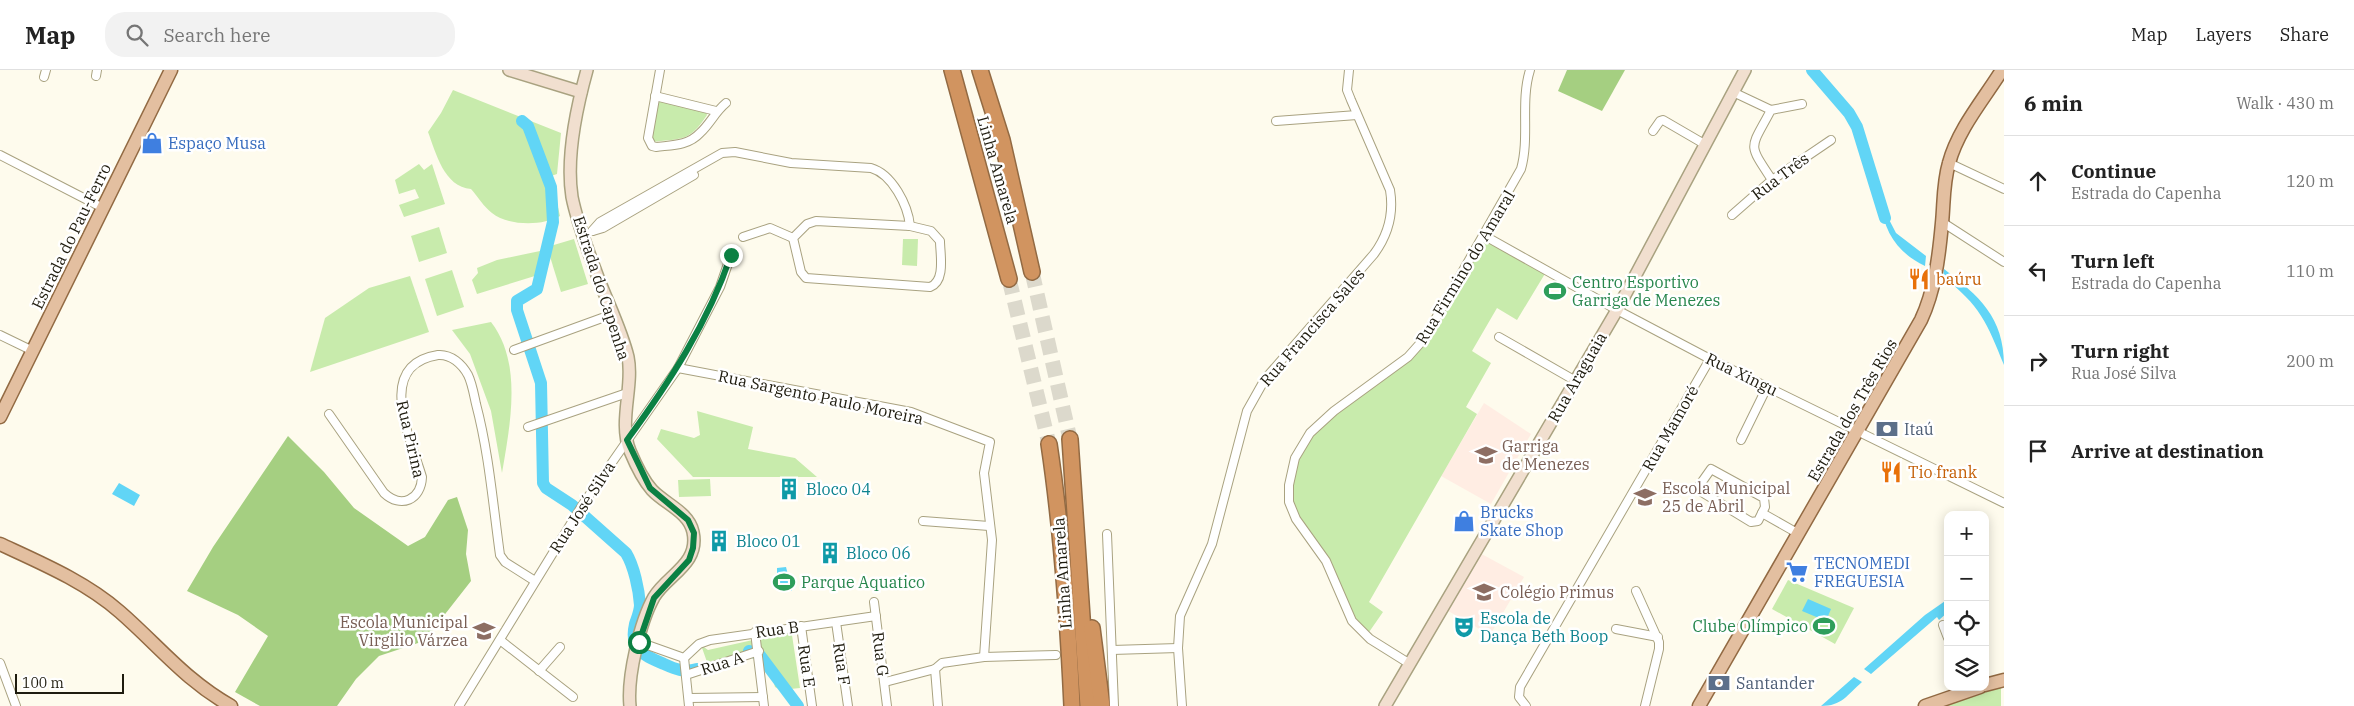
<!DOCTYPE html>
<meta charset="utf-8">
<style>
body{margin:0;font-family:"IBM Plex Serif",serif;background:#f2f2f2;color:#222}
.controls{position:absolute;right:15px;bottom:15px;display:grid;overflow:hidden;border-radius:10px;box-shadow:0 2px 12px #0003}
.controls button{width:45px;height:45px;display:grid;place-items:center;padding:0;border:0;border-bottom:1px solid #e0e0e0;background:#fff;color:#222;font:25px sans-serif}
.scale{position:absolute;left:15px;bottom:12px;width:109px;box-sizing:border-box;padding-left:5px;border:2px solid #1e1b0e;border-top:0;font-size:14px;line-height:18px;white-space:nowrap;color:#1e1b0e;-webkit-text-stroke:4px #fff;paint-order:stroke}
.stop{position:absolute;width:15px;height:15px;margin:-11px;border:4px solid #0b8043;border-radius:50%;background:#fff}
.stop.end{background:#0b8043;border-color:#fff;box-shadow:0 1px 5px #0008}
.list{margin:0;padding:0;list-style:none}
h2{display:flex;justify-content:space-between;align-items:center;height:65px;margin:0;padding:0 20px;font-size:21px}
h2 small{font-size:16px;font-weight:400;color:#767676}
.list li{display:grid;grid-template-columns:32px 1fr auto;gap:15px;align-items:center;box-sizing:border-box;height:90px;padding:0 20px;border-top:1px solid #e0e0e0}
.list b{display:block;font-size:19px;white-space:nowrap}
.list p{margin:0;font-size:16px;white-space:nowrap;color:#767676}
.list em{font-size:16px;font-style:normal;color:#767676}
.icon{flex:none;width:28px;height:28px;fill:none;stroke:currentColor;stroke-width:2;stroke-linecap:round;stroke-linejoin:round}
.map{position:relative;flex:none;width:2004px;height:636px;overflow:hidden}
header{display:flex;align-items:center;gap:30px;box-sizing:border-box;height:70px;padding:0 25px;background:#fff;border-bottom:1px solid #e0e0e0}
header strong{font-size:24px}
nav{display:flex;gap:28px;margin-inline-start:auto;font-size:18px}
.search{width:350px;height:45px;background:#f2f2f2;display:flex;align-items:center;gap:12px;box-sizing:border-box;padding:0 18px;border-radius:20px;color:#767676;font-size:19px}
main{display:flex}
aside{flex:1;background:#fff}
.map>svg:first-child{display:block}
</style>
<header>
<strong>Map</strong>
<div class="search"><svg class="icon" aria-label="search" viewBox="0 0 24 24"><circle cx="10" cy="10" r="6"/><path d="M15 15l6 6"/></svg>Search here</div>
<nav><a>Map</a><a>Layers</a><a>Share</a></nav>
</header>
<main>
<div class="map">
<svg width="2004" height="636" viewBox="0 0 2004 636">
<rect width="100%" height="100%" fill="#fefbed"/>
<!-- education -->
<g fill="#ffede3">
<polygon points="1484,333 1531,364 1491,434 1441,406"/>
<polygon points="1476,481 1524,507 1490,565 1443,538"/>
</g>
<!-- green -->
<g fill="#c8ebac">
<path d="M453,20l108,43 -4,41 -6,2 9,40c-17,10 -52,10 -68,-3 -8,-6 -14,-16 -21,-24 -27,-2 -35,-36 -43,-57l13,-19z"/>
<path d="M658,31l48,11 1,3c-18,27 -24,23 -54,27l-3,-2z"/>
<polygon points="419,94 424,100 432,94 445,134 404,147 399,135 419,128 415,119 399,124 395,110"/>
<polygon points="439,157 447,183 419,192 411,166"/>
<polygon points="1484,167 1546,202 1517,250 1497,238 1472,281 1491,293 1466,337 1477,344 1369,532 1383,542 1367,565 1359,559 1329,495 1299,455 1290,426 1296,394 1305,374 1335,343 1413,286"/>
<polygon points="574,169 588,214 561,222 547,177"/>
<polygon points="903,169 918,169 917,196 902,195"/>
<polygon points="540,181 538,205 477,224 472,210 478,203 477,198 497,190"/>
<polygon points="452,200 464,237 437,246 425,209"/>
<polygon points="410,206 429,262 310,302 325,248 369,218"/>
<path d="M491,252c32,41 19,103 11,151l-11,-62 -21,-57 -18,-24z"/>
<polygon points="697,341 753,357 748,379 795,388 817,407 693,407 657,369 661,359 694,368 700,365"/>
<polygon points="710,409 711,426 679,427 678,410"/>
<polygon points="1788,510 1854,538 1835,574 1772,539"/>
<polygon points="789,562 792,565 800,618 781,620 775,617 770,599 754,581 707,592 701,575 708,580"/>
<polygon points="2001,615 2001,636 1937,636"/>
</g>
<!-- forest -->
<g fill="#a5cf81">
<polygon points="1567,0 1625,0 1602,41 1558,21"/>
<polygon points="288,366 324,402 354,438 408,476 425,467 448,430 457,427 468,460 466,484 471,511 424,571 379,586 356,609 337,636 260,636 235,622 268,566 238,545 187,521 213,477"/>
</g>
<!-- water -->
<g fill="#61d5f6">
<path d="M1880,132l16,31 30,23 -1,10c-29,-14 -40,-34 -45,-64z"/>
<path d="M1944,199c35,27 60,48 60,96 -17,-42 -24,-60 -61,-88z"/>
<polygon points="119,413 140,425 134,436 112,424"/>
<polygon points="786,497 792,521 777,521 777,498"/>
<polygon points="1808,529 1831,539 1826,551 1802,541"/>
<polygon points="1948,529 1948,542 1939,550 1937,547 1871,604 1864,599 1925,545"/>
<path d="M1854,607l8,5c-15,13 -20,24 -41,24z"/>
</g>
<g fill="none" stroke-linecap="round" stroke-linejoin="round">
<!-- river -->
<g stroke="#61d5f6" stroke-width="12">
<polyline points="1812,0 1849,43 1857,57 1885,148"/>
<path d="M522,51l6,5 23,61 2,35 -16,67 -20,12v9l24,73 2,100 3,5 26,17 54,48c8,13 13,37 14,52 0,6 -3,13 -5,19 -6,26 8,31 29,40 11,5 20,9 33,5"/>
<polyline points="749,581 759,584 798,636"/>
</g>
<!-- highway-tunnel -->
<g stroke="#dcd9cc" stroke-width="15" stroke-dasharray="15 8" stroke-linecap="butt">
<polyline points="1032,202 1070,369"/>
<polyline points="1009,209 1049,374"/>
</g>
<!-- street casing -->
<g stroke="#a9a280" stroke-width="10">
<g id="street">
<path d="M660,0l-12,68 4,8 4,1c15,-2 32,-1 44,-14 10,-9 15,-21 26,-30"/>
<polyline points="96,6 97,0"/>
<polyline points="44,7 46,0"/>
<polyline points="1735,23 1771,40"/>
<polyline points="655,26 716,41"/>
<polyline points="1276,51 1357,45"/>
<polyline points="1653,61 1660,51 1663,50 1706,75"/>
<polyline points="0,85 103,138"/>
<polyline points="1949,93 2004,119"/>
<path d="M1772,110c-25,-38 -22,-30 -1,-70l31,-6"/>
<polyline points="1732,145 1772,110 1831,70"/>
<path d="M816,151l94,5 21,5 9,10c0,13 6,40 -10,46l-124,-9 -5,-6 -8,-34 14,-14z"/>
<polyline points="1942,152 2004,192"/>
<path d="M592,161l8,-9 122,-69 13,-1 56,11 80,5c21,6 37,37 39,58"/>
<polyline points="593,161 603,158 694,105"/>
<polyline points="1485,166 1617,240 1710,289 2004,433"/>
<polyline points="743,167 770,158 793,168"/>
<polyline points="0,265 33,281"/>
<polyline points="1499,267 1574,310"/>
<polyline points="514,280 613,244"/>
<polyline points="678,298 911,342 990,372 984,403 992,470 984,587"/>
<path d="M329,344l55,79c17,16 37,7 38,-16 -11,-38 -48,-112 16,-122 13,-1 24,9 30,20 4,8 6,20 8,29 13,49 17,101 24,151l5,7 30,19"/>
<polyline points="528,357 627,323"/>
<polyline points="1741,370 1767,317"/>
<polygon points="1711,399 1764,428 1765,437 1758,451 1751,452 1700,421 1699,416"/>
<polyline points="1762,443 1799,464"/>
<polyline points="923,451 989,456"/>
<polyline points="1107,464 1114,636"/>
<polyline points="1636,521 1659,572 1659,579 1645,636"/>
<polyline points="874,532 887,636"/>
<polyline points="836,552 848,636"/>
<polyline points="1943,555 1948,568"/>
<polyline points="801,556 812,636"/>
<polyline points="1616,559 1658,567"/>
<polyline points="755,562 764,636"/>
<polyline points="500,570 573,627"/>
<polyline points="639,572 684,588 699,574 710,570 876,546"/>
<polyline points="1112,580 1178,578"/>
<polyline points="684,588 689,636"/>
<polyline points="0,593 16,636"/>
<path d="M1410,594l-40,-25 -18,-18 -26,-60 -30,-42 -7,-17v-17l6,-27 15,-25 24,-22 74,-54 16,-18 97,-170c9,-32 -1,-67 9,-99"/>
<polyline points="935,599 938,636"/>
<polyline points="539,601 560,577"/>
<polyline points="686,605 759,581"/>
<polyline points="885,612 935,599 942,593 984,587 1056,585"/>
<polyline points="689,628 763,627"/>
<polyline points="459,636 583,434 678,298 720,217 731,185"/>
<path d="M1182,636l-4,-58 2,-32 32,-72 35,-133 18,-32 109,-125c14,-19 20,-40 16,-64l-39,-90 -4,-10 2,-20"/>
<polyline points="1526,636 1519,627 1520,617 1710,289"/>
</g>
</g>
<!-- secondary casing -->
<g stroke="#a9a280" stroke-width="14">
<g id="secondary">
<polyline points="509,0 581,22"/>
<path d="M587,0c-10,36 -21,89 -15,127 5,25 15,51 24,75 10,28 25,56 32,85 6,29 -10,65 2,94 5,12 13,29 22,39 13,14 37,22 41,42 7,32 -26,43 -39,65 -14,25 -27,80 -24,109"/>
<polyline points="1385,636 1617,240 1745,0"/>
</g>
</g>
<!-- primary casing -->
<g stroke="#926a43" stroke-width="15">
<g id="primary">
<polyline points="0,347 171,0"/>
<path d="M0,474c41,19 86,38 120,68 39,34 65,68 111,94"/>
<polyline points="1985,615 2004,610"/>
<path d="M1699,636l222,-386c14,-30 18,-64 21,-97 2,-20 1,-40 7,-60 9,-34 35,-64 53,-93"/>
<polyline points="1925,636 1980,617"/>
</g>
</g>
<!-- highway casing -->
<g stroke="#926a43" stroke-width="18">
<g id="highway">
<polyline points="952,0 1009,209"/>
<polyline points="980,0 1002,70 1032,202"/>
<polyline points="1070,369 1088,636"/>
<path d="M1049,374c13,87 19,174 23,262"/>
<polyline points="1092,558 1102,636"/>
</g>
</g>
<!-- street -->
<use href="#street" stroke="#fff" stroke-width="8"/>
<!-- secondary -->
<use href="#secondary" stroke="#f1dfcf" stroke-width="11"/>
<!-- primary -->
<use href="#primary" stroke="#e3bfa0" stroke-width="12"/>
<!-- highway -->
<use href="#highway" stroke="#d19460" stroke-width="15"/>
</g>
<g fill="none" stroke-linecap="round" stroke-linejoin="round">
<!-- route -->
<path stroke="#0b8043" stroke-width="6" d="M639,572l15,-44 35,-38 4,-12 1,-15 -6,-13 -38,-32 -23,-48c42,-57 81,-117 104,-185"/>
</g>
<!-- icons -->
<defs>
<g id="shop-bare" transform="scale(1.725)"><path d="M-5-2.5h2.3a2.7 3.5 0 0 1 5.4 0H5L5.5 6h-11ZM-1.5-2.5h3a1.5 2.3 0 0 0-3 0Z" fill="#3f7fe0" stroke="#fff" stroke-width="2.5" paint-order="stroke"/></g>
<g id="restaurant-bare" transform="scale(1.725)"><path d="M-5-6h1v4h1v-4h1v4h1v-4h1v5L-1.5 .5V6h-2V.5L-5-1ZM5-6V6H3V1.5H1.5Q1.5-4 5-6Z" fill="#e8710a" stroke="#fff" stroke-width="2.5" paint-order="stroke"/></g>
<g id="stadium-bare" transform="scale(1.725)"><path d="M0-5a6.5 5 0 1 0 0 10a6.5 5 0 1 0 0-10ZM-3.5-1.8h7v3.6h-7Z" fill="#2e9e5b" stroke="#fff" stroke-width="2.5" paint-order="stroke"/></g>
<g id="bank-bare" transform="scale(1.725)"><path d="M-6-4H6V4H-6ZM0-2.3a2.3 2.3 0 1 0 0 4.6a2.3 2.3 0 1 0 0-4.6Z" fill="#5c6f8a" stroke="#fff" stroke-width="2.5" paint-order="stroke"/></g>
<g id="school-bare" transform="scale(1.725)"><path d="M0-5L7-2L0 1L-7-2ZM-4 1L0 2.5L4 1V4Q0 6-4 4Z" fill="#8d6e63" stroke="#fff" stroke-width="2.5" paint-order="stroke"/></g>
<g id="building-bare" transform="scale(1.725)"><path d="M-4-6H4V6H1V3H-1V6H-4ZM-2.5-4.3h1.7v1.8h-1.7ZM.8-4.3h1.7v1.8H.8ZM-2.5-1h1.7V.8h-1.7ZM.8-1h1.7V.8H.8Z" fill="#0f9aa8" stroke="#fff" stroke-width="2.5" paint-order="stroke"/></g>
<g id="supermarket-bare" transform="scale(1.725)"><path d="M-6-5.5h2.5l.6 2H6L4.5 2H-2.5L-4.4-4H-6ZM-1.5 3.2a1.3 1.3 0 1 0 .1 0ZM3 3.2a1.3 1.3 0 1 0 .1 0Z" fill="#3f7fe0" stroke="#fff" stroke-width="2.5" paint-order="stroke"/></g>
<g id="theatre-bare" transform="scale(1.725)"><path d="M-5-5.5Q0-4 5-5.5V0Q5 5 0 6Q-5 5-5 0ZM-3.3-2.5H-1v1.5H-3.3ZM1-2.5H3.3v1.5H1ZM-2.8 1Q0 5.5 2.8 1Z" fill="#0f9aa8" stroke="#fff" stroke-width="2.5" paint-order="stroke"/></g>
</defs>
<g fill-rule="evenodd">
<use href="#shop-bare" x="152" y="73"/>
<use href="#restaurant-bare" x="1919" y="209"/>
<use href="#stadium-bare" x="1555" y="221"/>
<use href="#bank-bare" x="1887" y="359"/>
<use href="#school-bare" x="1486" y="385"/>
<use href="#restaurant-bare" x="1891" y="402"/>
<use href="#building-bare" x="789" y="419"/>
<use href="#school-bare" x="1645" y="427"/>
<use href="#shop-bare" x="1464" y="451"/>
<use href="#building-bare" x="719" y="471"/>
<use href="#building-bare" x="830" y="483"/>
<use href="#supermarket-bare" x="1797" y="502"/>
<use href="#stadium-bare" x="784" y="512"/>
<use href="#school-bare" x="1484" y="522"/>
<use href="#stadium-bare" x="1824" y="556"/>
<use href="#theatre-bare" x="1464" y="557"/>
<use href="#school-bare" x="484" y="561"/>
<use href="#bank-bare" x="1719" y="613"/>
</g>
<g text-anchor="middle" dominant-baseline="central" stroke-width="5" stroke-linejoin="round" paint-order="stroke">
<!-- shop labels -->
<g font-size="16" fill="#366cbe" stroke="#fff" text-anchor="start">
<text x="168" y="73">Espaço Musa</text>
<text x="1480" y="442">Brucks<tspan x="1480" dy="18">Skate Shop</tspan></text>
<text x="1814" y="493">TECNOMEDI<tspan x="1814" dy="18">FREGUESIA</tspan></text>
</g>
<!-- street labels -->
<g font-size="16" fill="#1e1b0e" stroke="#fff">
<text transform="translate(998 100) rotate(74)">Linha Amarela</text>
<text transform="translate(1780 106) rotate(-37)">Rua Três</text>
<text transform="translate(71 166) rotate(-64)">Estrada do Pau-Ferro</text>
<text transform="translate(1465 197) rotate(-59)">Rua Firmino do Amaral</text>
<text transform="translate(602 218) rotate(72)">Estrada do Capenha</text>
<text transform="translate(1312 257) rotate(-49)">Rua Francisca Sales</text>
<text transform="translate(1742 304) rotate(26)">Rua Xingu</text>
<text transform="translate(1577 307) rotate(-60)">Rua Araguaia</text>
<text transform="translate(821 327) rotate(12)">Rua Sargento Paulo Moreira</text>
<text transform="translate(1852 340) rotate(-60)">Estrada dos Três Rios</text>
<text transform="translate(1670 358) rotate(-60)">Rua Mamoré</text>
<text transform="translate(411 369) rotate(77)">Rua Pirina</text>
<text transform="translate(582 437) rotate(-57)">Rua José Silva</text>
<text transform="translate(1062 503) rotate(-94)">Linha Amarela</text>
<text transform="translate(777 559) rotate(-8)">Rua B</text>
<text transform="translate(881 584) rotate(83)">Rua G</text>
<text transform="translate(722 593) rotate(-18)">Rua A</text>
<text transform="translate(842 594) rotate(82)">Rua F</text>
<text transform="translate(807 596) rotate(82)">Rua E</text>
</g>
<!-- food labels -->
<g font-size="16" fill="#c56008" stroke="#fff" text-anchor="start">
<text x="1936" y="209">baúru</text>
<text x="1908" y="402">Tio frank</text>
</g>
<!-- leisure labels -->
<g font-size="16" fill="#27864d" stroke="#fff" text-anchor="start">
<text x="1572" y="212">Centro Esportivo<tspan x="1572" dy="18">Garriga de Menezes</tspan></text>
<text x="801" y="512">Parque Aquatico</text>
<text x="1808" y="556" text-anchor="end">Clube Olímpico</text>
</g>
<!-- service labels -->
<g font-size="16" fill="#4e5e75" stroke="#fff" text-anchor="start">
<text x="1904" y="359">Itaú</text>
<text x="1736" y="613">Santander</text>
</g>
<!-- education labels -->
<g font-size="16" fill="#785e54" stroke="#fff" text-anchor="start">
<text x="1502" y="376">Garriga<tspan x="1502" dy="18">de Menezes</tspan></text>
<text x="1662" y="418">Escola Municipal<tspan x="1662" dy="18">25 de Abril</tspan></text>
<text x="1500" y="522">Colégio Primus</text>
<text x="468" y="552" text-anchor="end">Escola Municipal<tspan x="468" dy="18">Virgilio Várzea</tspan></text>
</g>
<!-- culture labels -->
<g font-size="16" fill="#0d838f" stroke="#fff" text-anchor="start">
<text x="806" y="419">Bloco 04</text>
<text x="736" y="471">Bloco 01</text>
<text x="846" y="483">Bloco 06</text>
<text x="1480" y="548">Escola de<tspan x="1480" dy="18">Dança Beth Boop</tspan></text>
</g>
</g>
</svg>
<div class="controls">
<button>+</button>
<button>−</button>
<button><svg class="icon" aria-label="locate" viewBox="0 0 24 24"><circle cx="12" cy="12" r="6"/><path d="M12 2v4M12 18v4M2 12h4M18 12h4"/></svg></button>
<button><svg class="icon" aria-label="layers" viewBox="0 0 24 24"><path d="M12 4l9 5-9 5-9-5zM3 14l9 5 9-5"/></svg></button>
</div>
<div class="scale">100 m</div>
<div class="stop" style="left:639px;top:572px"></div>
<div class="stop end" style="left:731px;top:185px"></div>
</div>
<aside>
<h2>6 min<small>Walk · 430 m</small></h2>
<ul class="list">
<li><svg class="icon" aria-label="ahead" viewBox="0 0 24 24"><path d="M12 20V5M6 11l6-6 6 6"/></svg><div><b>Continue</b><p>Estrada do Capenha</p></div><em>120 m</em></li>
<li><svg class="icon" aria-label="left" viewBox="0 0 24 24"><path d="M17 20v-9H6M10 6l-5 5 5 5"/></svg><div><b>Turn left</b><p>Estrada do Capenha</p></div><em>110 m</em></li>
<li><svg class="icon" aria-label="right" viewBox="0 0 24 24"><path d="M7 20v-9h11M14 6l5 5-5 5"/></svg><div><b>Turn right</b><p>Rua José Silva</p></div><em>200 m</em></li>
<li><svg class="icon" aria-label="arrive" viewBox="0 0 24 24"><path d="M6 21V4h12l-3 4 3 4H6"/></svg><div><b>Arrive at destination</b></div></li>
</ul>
</aside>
</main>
